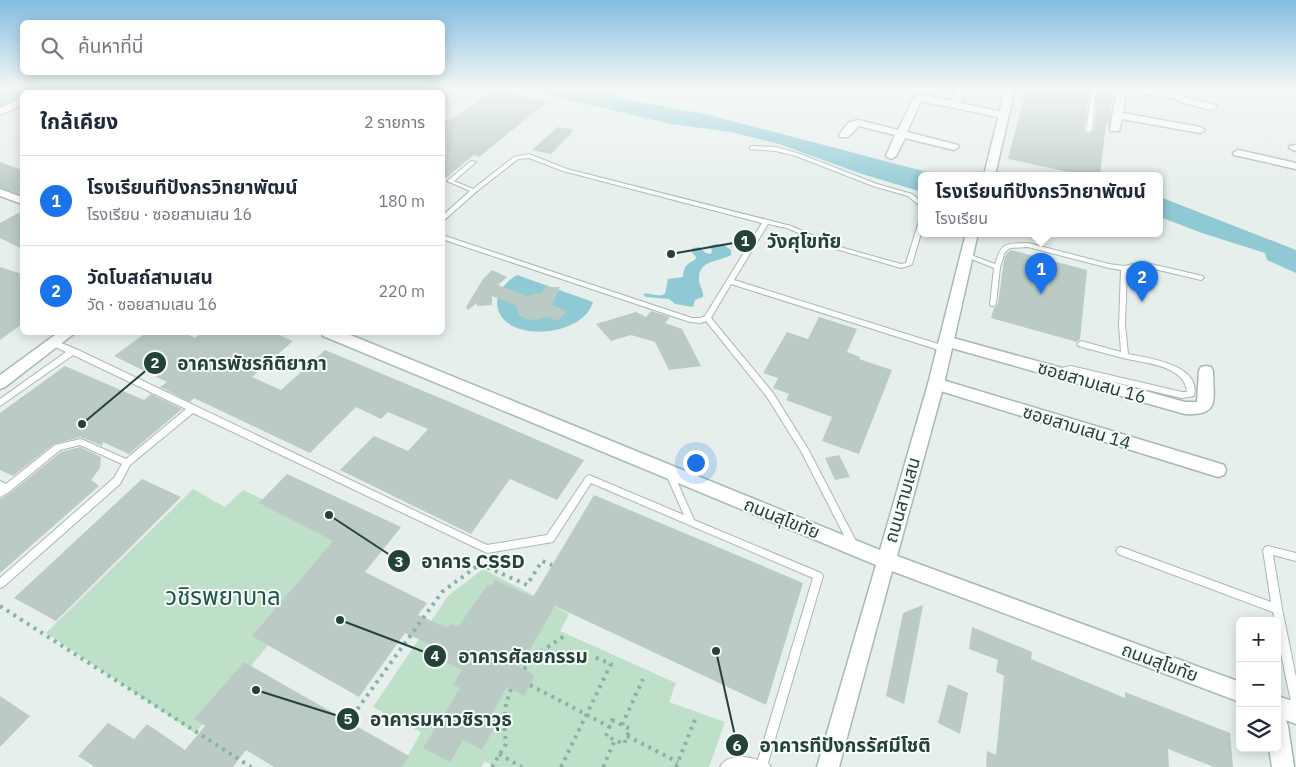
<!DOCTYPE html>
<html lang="th">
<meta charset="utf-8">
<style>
body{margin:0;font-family:"IBM Plex Sans","Noto Sans Thai",sans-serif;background:#f2f2f3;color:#1f2937}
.controls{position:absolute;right:15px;bottom:15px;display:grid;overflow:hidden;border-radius:8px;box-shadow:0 2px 12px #0003}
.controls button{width:45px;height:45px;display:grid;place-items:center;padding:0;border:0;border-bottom:1px solid #e0e1e3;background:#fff;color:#1f2937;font:25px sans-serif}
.you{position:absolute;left:695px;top:462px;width:18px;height:18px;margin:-12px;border:4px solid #fff;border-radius:50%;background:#1a73e8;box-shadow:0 0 0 8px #1a73e833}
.badge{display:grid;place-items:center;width:32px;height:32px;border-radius:50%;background:#1a73e8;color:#fff;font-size:16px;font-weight:700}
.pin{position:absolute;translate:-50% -41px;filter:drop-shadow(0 1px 2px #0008)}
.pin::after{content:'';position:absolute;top:26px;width:18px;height:15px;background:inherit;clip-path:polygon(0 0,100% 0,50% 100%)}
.popup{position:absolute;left:918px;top:172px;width:245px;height:65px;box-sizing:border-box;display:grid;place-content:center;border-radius:8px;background:#fff;filter:drop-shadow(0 1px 4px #0005);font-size:16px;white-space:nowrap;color:#747a83}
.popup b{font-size:19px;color:#1f2937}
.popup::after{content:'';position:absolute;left:50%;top:100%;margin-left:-10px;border:10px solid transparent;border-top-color:#fff}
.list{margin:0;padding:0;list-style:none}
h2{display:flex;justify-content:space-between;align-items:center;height:65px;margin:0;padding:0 20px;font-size:21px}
h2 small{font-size:16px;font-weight:400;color:#747a83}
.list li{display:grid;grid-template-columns:32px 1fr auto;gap:15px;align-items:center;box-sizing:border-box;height:90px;padding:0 20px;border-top:1px solid #e0e1e3}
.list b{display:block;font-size:19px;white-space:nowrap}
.list p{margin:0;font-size:16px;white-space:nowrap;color:#747a83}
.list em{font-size:16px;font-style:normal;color:#747a83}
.icon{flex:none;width:28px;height:28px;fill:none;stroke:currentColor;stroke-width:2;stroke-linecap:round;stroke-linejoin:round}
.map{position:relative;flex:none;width:1296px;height:767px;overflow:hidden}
.search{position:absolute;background:#fff;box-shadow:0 2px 12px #0003;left:20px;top:20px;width:425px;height:55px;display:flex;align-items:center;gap:12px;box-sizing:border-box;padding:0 18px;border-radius:8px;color:#747a83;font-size:19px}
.panel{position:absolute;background:#fff;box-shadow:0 2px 12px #0003;left:20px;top:90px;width:425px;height:245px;border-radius:8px}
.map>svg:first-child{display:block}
</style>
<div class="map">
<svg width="1296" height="767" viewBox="0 0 1296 767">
<rect width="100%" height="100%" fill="#e6efeb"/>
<!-- green -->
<g fill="#bfe0c8">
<polygon points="193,489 225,507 243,490 354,542 195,733 46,633"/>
<polygon points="483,569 569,614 560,631 676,683 669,702 725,722 709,767 495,767 485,761 481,767 402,767 421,732 373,707 448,596"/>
</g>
<!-- water -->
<g fill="#8ec9d4">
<polygon points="0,89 46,89 38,92 22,92 22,99 0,109"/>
<polygon points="539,89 597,89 624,99 709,115 923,171 951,175 922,175 922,192 859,173 779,144 731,132 671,124 568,100"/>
<polygon points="1160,197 1296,250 1296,273 1267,260 1265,253 1202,233 1160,217"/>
<path d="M716,244l8,1 7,5v5c-12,7 -33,5 -32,24 0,8 5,11 4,18l-8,3 -2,7 -18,-3 -6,-5 -23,-2 -3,-3c7,-2 15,4 22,0l3,-15 15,-2c0,-9 4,-14 12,-17l1,-3 -5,-6 2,-3 6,-1 7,6 5,1 1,-4 -3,-4z"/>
<path d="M517,275l76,27c-10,37 -96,42 -96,0 1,-12 10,-21 20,-27z"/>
</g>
<!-- building -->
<g fill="#bbcac4">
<polygon points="494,89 547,102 479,157 474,155 442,181 442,119 449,121"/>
<polygon points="1026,89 1090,89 1084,130 1088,134 1094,130 1098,89 1113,89 1109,125 1106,124 1100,175 1084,175 1008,159"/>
<polygon points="558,127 574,130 551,154 532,150"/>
<polygon points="0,162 22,170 22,195 0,187"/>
<polygon points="22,211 22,249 0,238 0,223"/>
<polygon points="1011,250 1087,270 1080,339 1077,342 991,318 994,308 998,304 1004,260 1007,253"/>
<polygon points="0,267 22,274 22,324 0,340"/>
<polygon points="492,270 507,277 498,285 527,296 541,293 546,287 560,287 552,305 567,311 558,321 548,317 534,320 526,319 520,316 517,311 517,306 492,296 492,305 477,306 477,303 468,310 466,307 483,279"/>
<polygon points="651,311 670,317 665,323 682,329 701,366 669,370 655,342 631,335 611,341 596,324 636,312 646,317"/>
<polygon points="819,317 857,329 847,352 860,357 859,359 892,370 859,454 822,441 832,417 786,400 789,394 773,388 778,378 763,373 787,332 808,339"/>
<polygon points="147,332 183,332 195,338 203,332 272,332 293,341 252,377 281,390 325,350 452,403 584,460 557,500 510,479 471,534 340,470 374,436 408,451 428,429 388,412 381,419 356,407 310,453 194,398 190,402 160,387 167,382 114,356"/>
<polygon points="65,366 144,400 151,394 182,409 129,454 103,442 102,446 81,437 54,444 13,476 0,470 0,413"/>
<polygon points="80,447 101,457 100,468 91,480 99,486 0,573 0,499 10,493 61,452"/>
<polygon points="839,455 850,477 835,480 825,458"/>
<polygon points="287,474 401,527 365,572 427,603 418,615 446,627 453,624 458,627 488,584 491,586 495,580 533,597 594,495 803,583 766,705 555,606 520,667 535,675 524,696 507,687 491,715 499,719 482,750 463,740 450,762 423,748 460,688 453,685 462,670 434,656 434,646 405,633 359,697 252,636 333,541 259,503"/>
<polygon points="142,479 181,497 56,621 14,598"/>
<polygon points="923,605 914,653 904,704 886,696 903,613"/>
<polygon points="972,627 1032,652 1031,659 1125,698 1125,692 1230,733 1233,767 1214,767 1168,749 1169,767 986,767 987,751 996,755 1004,676 996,672 998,660 969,649"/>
<polygon points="244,662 409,756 402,767 274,767 246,750 233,767 95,767 78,756 108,723 134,739 147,724 185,750 205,726 194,719"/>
<polygon points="948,684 968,693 960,734 938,723"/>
<polygon points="0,696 30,716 0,747"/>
</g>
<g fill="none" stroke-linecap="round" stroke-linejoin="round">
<!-- lane casing -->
<g stroke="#a8b8b2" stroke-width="2">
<g id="lane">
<polygon points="1092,89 1096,89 1092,130 1089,132 1086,130"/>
<polygon points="752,146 776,147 800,154 877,184 912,194 922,202 922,207 920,206 908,196 873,186 796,156 776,151 750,149 750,147"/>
<polygon points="529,154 567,169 791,226 840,247 901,264 906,263 919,221 922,219 922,230 912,264 911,265 901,268 836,249 787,228 768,224 734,280 948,347 949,349 948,351 942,351 731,284 711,318 773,393 808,449 857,543 859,546 857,549 854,550 851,549 802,453 767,397 706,321 701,323 690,322 442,239 442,235 692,318 700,318 705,316 762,223 563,171 529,158 518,159 476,192 442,222 442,216 470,191 447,181 471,161 476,162 454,181 473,189 514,157"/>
<path d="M1028,243l81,21 15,2 18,-4 61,14 1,2 -3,2 -59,-14 -15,3 -2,56 3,29c21,4 74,11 66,42l-12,2 -111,-26h-4l-5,4 -3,-1 -1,-2 4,-5 9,-2 111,26h5c-2,-27 -43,-29 -64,-34 -15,-4 -30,-8 -45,-12l-1,-2 4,-3 40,11 -2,-27 2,-55 -12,-2 -81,-21 -18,1 -5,4 -5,15 -4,37 -3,2h-2l-1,-2 4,-36 -30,-12 -1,-1 3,-2 2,1 27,10c7,-23 11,-20 33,-21z"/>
<path d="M54,340l22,9 411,196 60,-10 39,-58 3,-2 95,40 -19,-43 1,-2 3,-1 3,1 22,50 127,53 2,3 -55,187 3,4h-51c6,-13 28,-11 38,-7l55,-182 -222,-95 -38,59 -66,11 -294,-140 -63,52 -10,19 -117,103 -3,1v-10l114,-100 8,-14 -42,-19 -20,5 -51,42 -9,5v-16l6,3 49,-39 26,-6 45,20 60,-50 -113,-54 -73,51v-7l66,-47 -15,-7 -1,-2z"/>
<polygon points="1268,546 1296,553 1296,561 1273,555 1282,609 1296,677 1296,707 1292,706 1291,702 1277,634 1277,621 1275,621 1273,612 1118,554 1116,551 1118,548 1121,547 1271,602 1263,550 1265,547"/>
</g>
</g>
<!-- street casing -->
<g stroke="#a8b8b2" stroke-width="3">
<g id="street">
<polygon points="42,89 55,89 50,92 39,92"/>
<polygon points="230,89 245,89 250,92 237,92"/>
<polygon points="309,89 319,89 316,92 307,92"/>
<polygon points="848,89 858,89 852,93 849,92"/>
<polygon points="956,89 966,89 960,103 1007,113 1008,115 1003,118 921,101 907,132 958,145 959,147 954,150 905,138 896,156 891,159 886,156 895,135 859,126 848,137 840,137 839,135 848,123 858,120 898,130 914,97 924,95 951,101"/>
<polygon points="1117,89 1127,89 1123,113 1200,127 1205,130 1200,133 1122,119 1119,131 1111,131 1110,129"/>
<polygon points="1129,89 1150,89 1175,93 1175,89 1185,89 1184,96 1186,98 1215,105 1217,107 1212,110 1180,102 1176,99 1131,91"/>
<polygon points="22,99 22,105 0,115 0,108"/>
<polygon points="1296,145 1296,151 1289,148 1290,146"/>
<polygon points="1238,150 1296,163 1296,169 1234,155 1233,153"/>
<polygon points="0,189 22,197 22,204 0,196"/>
<path d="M946,336l239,66h12l2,-31 2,-4 5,-1 5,1 2,4c0,28 8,45 -28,43l-244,-69 -2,-4 2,-4z"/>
<polygon points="936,378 1218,463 1224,465 1226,470 1224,475 1218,477 931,388 928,384 931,380"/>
<polygon points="1277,715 1285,718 1288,726 1294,767 1272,767 1269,748 1277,748"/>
</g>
</g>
<!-- secondary casing -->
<g stroke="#a4bbb3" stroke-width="3">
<g id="secondary">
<polygon points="1005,89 1015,89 995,175 984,175"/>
<polygon points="966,233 978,233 944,384 897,556 1240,682 1240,702 892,571 839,767 817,767 876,565 323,336 321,332 343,332 880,550 928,384"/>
<polygon points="59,332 76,332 5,387 0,389 0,375"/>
<polygon points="1277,696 1296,702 1296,724 1277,717"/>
</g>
</g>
<!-- path -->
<g stroke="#86b3a5" stroke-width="4" stroke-dasharray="3 5" stroke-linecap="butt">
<polyline points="0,606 251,767"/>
<polyline points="524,669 542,651 564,636"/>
<polyline points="530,685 610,727"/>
<polygon points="612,720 630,729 624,744 606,736"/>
<polyline points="348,722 442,592 480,564 527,585 542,561 552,565"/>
<polyline points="622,725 643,679"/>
<polyline points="627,736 678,762"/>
<polyline points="499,754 522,767"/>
<polyline points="492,767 506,744 504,724 506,704 511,689"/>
<polyline points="561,767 611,664 592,656"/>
<polyline points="603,767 615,740"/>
<polyline points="676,767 696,717"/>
</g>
<!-- lane -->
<use href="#lane" fill="#fff" fill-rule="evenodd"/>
<!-- street -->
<use href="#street" fill="#fff" fill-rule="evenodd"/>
<!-- secondary -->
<use href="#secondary" fill="#fff" fill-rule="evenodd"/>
</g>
<!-- sky -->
<linearGradient id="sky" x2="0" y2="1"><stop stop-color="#84bce0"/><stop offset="0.45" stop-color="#f4f8f6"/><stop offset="1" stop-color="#f4f8f6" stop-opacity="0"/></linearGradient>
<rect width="1296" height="196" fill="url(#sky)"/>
<g text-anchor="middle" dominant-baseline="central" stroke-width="4" stroke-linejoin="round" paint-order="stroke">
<!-- street labels -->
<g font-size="18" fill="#24423a" stroke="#f7fbf9">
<text transform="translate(1092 382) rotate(16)">ซอยสามเสน 16</text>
<text transform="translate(1077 427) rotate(17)">ซอยสามเสน 14</text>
<text transform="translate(902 500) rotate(-74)">ถนนสามเสน</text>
<text transform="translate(782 518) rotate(22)">ถนนสุโขทัย</text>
<text transform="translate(1160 662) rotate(20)">ถนนสุโขทัย</text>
</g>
<!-- near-quarter labels -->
<g font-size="24" fill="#1f5548" stroke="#f7fbf9">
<text x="223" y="596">วชิรพยาบาล</text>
</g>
</g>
<!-- callouts -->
<path fill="none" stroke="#24423a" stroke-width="2" d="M671 254L745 241M82 424L155 363M329 515L399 561M340 620L435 656M256 690L348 719M716 651L737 745"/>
<g fill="#24423a" stroke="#f7fbf9" stroke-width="2">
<circle cx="671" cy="254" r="5"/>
<circle cx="82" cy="424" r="5"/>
<circle cx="329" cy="515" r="5"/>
<circle cx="340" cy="620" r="5"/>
<circle cx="256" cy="690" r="5"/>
<circle cx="716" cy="651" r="5"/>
<circle cx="745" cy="241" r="12"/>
<circle cx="155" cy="363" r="12"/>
<circle cx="399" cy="561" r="12"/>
<circle cx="435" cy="656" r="12"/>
<circle cx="348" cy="719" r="12"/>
<circle cx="737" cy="745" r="12"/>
</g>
<g font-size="15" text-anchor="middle" font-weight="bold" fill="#fff">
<text x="745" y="246">1</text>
<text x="155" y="368">2</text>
<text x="399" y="567">3</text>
<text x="435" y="661">4</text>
<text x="348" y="724">5</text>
<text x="737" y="751">6</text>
</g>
<g font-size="19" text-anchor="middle" font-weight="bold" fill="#24423a" stroke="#f7fbf9" stroke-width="4" stroke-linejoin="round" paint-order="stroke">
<text x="804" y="248">วังศุโขทัย</text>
<text x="252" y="370">อาคารพัชรกิติยาภา</text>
<text x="473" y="568">อาคาร CSSD</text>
<text x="523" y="663">อาคารศัลยกรรม</text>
<text x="441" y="726">อาคารมหาวชิราวุธ</text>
<text x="845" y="752">อาคารทีปังกรรัศมีโชติ</text>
</g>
</svg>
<div class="controls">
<button>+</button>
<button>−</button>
<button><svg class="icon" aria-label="layers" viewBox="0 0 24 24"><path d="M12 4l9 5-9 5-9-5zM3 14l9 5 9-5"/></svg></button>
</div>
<div class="you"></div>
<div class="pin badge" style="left:1041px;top:294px">1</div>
<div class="popup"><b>โรงเรียนทีปังกรวิทยาพัฒน์</b>โรงเรียน</div>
<div class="pin badge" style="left:1142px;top:302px">2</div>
<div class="search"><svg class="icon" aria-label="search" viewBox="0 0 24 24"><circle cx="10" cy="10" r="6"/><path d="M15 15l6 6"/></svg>ค้นหาที่นี่</div>
<section class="panel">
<h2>ใกล้เคียง<small>2 รายการ</small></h2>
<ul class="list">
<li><span class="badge">1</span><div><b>โรงเรียนทีปังกรวิทยาพัฒน์</b><p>โรงเรียน · ซอยสามเสน 16</p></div><em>180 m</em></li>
<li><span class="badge">2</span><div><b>วัดโบสถ์สามเสน</b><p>วัด · ซอยสามเสน 16</p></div><em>220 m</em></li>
</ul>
</section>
</div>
